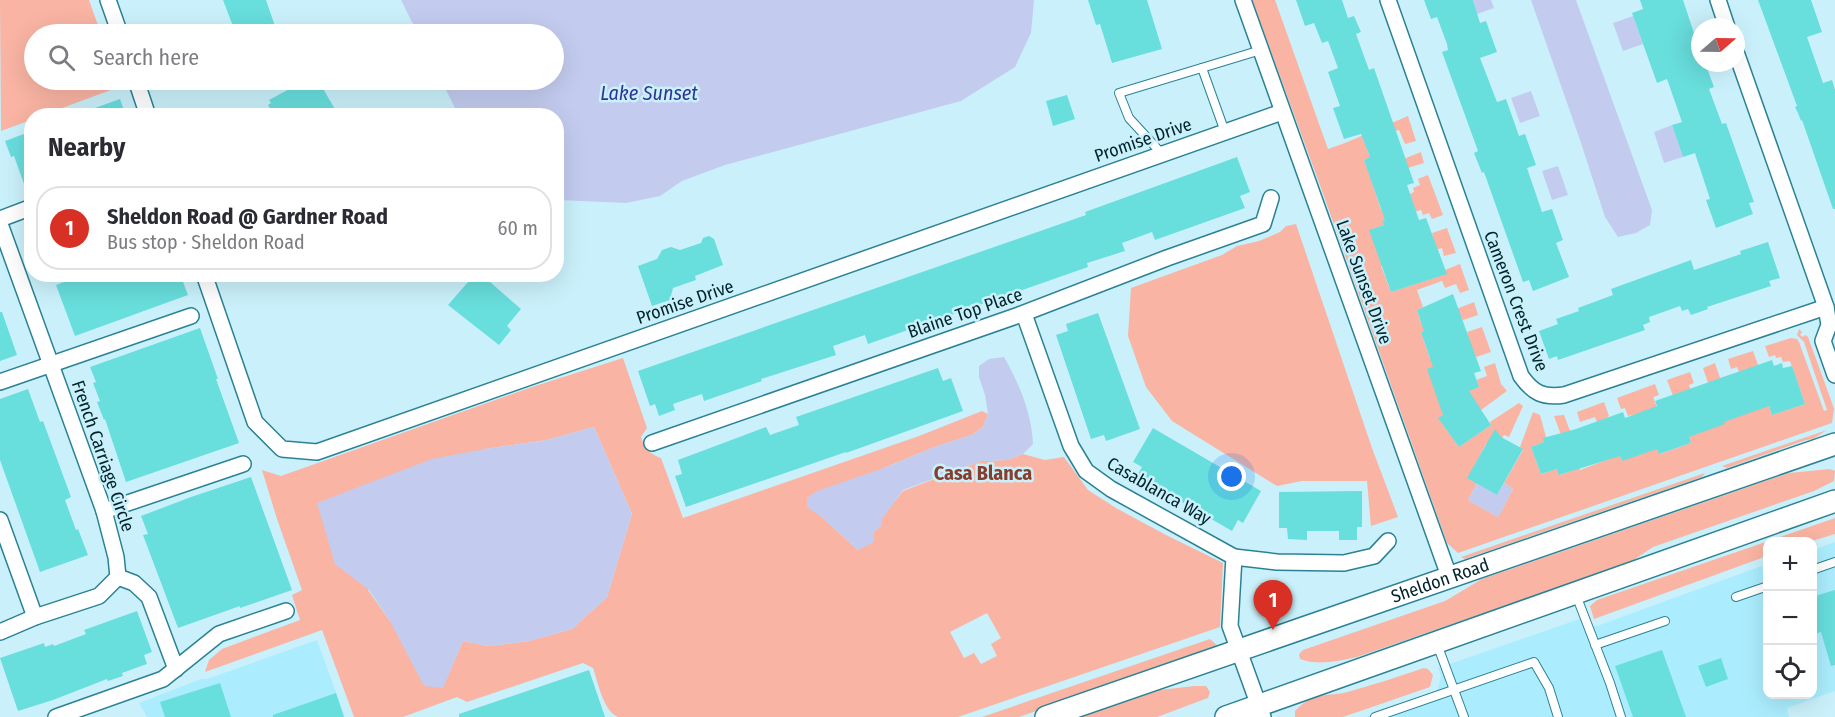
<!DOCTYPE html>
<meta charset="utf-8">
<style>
body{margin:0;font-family:"Fira Sans Condensed",sans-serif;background:#f7f7f7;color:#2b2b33}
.controls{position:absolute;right:18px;bottom:18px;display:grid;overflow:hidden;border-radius:12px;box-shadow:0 6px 24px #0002}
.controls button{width:54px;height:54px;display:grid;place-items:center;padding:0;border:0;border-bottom:2px solid #e1e1e2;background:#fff;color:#2b2b33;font:30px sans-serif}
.compass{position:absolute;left:1691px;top:18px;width:54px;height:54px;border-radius:50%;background:#fff;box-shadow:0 6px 24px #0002;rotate:70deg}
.you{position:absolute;left:1232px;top:477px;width:21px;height:21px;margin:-15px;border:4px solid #fff;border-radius:50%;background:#1a73e8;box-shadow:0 0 0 9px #1a73e833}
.badge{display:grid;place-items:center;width:39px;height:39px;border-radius:50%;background:#d93025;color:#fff;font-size:20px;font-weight:700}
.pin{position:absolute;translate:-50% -50px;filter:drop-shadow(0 2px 3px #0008)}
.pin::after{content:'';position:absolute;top:32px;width:21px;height:18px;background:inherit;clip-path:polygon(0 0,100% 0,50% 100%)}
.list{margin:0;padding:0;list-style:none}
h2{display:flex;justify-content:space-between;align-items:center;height:78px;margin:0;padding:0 24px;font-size:26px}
h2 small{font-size:20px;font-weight:400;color:#7c7c81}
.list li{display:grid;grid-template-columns:39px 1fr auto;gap:18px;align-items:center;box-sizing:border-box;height:84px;margin:0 12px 12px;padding:0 12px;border:2px solid #e1e1e2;border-radius:24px}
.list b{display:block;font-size:22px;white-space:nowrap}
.list p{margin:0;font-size:20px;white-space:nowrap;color:#7c7c81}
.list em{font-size:20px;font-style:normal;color:#7c7c81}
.icon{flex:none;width:33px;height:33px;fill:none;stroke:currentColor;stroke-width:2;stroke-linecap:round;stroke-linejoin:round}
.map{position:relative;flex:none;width:1835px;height:717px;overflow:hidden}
.search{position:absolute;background:#fff;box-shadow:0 6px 24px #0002;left:24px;top:24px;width:540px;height:66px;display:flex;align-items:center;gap:15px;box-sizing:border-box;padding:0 21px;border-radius:33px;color:#7c7c81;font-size:22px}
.panel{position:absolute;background:#fff;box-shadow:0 6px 24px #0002;left:24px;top:108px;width:540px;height:174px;border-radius:24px}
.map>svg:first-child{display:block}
</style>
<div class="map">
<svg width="1835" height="717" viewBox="0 0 1835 717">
<rect width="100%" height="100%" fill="#caf1fb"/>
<!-- built -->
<g fill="#abedfe">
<polygon points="1835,542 1835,691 1787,708 1789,717 1366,717 1435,693 1438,688 1441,676 1438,668 1585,617 1592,626 1597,626 1767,564 1768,694 1812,694 1813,550"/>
<polygon points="317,640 345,717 147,717 139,703 201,679 207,679"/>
</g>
<!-- green -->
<g fill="#f9b4a3" fill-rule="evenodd">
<polygon points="0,0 89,0 101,34 34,34 34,80 117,80 119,87 43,115 32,116 31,120 1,131"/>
<polygon points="1252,0 1275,0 1328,149 1345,143 1408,116 1416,141 1405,144 1399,130 1363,139 1370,157 1364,160 1369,173 1421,152 1424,163 1371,179 1381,210 1414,192 1413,188 1420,185 1418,179 1428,175 1443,215 1432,219 1429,213 1423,215 1421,210 1382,221 1384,225 1370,230 1433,236 1432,233 1447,228 1456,253 1444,256 1442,248 1381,266 1391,292 1446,274 1445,270 1460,264 1469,290 1460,293 1456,284 1445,288 1442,281 1417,290 1423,307 1417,310 1421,323 1474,302 1478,315 1463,320 1461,317 1421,332 1430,359 1468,335 1467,332 1482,327 1491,352 1476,357 1474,353 1439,401 1479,387 1476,380 1487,376 1484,367 1495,363 1501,384 1507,391 1481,410 1439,419 1459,447 1491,425 1490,422 1519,403 1523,406 1509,437 1504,435 1499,443 1486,444 1468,478 1477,483 1468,500 1498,517 1513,489 1504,483 1523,450 1520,447 1533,412 1540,415 1546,437 1544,442 1531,447 1541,474 1557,469 1560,475 1574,470 1554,416 1564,415 1570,431 1567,433 1580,470 1612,458 1595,417 1580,422 1577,412 1604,402 1609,416 1607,418 1622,461 1637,414 1628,416 1625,408 1621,409 1617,398 1655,384 1659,395 1653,397 1657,408 1660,454 1691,443 1667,380 1690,372 1694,383 1689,385 1692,394 1708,383 1703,368 1715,363 1720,378 1739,372 1737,367 1731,369 1728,359 1753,351 1758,365 1755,367 1772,415 1805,404 1790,361 1783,362 1781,357 1776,358 1775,355 1769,357 1765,346 1791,338 1797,339 1799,342 1824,411 1827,410 1804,342 1797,335 1799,329 1802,332 1800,335 1803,337 1805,335 1808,337 1831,400 1834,409 1832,423 1458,553 1447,543 1321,188"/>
<polygon points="1296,224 1372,448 1398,517 1371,526 1367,481 1302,481 1277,486 1172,421 1146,387 1128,336 1131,288 1222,255 1237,246 1259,241 1280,232 1286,226"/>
<path d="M623,358l24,70 -6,9c4,12 9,17 20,21l22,60 236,-82 63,-25 6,3 -5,13 -11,8 -40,13 -48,20 -71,41 45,41 16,-18 8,-7 -1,-6 22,-28 78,-30 26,-1 16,-6 22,6 19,-3 24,33 28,18 50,27 57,28 -3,64 -262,90h-340c-15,-6 -20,-35 -25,-49l-10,-5 -116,39 -10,-5 -54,20h-49l-32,-87 -117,42 4,-12 13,-11 78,-29 -8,-25 10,-5 -25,-71 -15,-49 19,6 251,-89zM594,427l38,87 -25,83 -35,32 -43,12 -40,5 -26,-5 -20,46 -53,-66 -22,-31 117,-141 62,-9zM987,613l14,25 -10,6 6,12 -16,8 -7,-11 -10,5 -14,-26z"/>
<polygon points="1827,430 1813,439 1806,440 1727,468 1722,466"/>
<path d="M1830,469l5,2 -1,10 -20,10 -161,56 -24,16 -272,94c-19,4 -39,9 -57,2l-1,-5 4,-4 142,-49 37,-22 307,-106z"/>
<polygon points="1705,473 1702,477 1465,559 1461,557"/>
<polygon points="1835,518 1835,534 1812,541 1768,542 1767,556 1594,619 1590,606 1597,600"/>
<polygon points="1210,639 1219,647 1019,717 982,717"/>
<path d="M1424,668l4,1 5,6 -3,12 -87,30h-48v-6c23,-23 30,-12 56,-20 25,-7 49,-15 73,-23z"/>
<polygon points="1194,686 1206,686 1210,692 1208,698 1157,717 1081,717 1160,690"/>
</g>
<!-- water -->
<g fill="#c3ccef">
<polygon points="401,0 1034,0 1031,33 1015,67 961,101 725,165 682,181 660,196 626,203 557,200 556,116 461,115 455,108 441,80 554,80 554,34 418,34"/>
<polygon points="1473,0 1491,0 1494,8 1477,14"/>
<polygon points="1531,0 1576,0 1652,210 1650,225 1636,233 1618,237 1605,217 1580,140"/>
<polygon points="1633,16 1643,44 1623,51 1613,23"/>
<polygon points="1531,91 1540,116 1520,123 1511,98"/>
<polygon points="1672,125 1683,157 1664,163 1654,132"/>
<polygon points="1558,166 1568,195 1552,200 1542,171"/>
<path d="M1004,357c15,26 28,57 29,87l-10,10 -16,6 -26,1 -78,29 -21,29v6l-8,7v10l-16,8 -34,-31 -17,-12v-9l10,-7 67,-23 48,-20 40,-13 11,-8 5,-13 -3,-19 -6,-18v-11l10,-7z"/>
<polygon points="594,427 632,514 607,597 572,629 529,641 489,646 463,641 443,688 424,686 390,621 369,590 335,564 317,503 432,459 485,449 547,440"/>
<polygon points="1477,483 1497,495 1504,483 1513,489 1498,517 1468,500"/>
</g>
<!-- building -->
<g fill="#68dedd">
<polygon points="223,0 266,0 276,29 260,34 236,34"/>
<polygon points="1088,0 1147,0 1162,49 1112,63 1100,24 1096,25"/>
<polygon points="1296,0 1342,0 1348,18 1354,16 1361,32 1356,34 1369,70 1374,68 1414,183 1407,185 1419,220 1426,218 1447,274 1391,292 1369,230 1384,225 1382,221 1385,220 1364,160 1370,157 1361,134 1344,139 1333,108 1340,106 1328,72 1338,68 1328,41 1322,43 1314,23 1305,26"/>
<polygon points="1424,0 1473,0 1480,23 1486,21 1497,52 1480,58 1497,102 1506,99 1519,136 1525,134 1536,165 1527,168 1542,212 1552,209 1563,240 1556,243 1569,277 1533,291 1529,280 1523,282 1484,172 1482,173 1474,153 1478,151 1442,52 1448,50 1447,44 1437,17 1431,19"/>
<polygon points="1640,0 1683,0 1700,51 1700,63 1705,63 1714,87 1709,89 1722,124 1726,123 1754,202 1749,203 1753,214 1716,228 1706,200 1710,199 1695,153 1683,157 1672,125 1682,122 1667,79 1657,83 1632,13 1643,9"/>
<polygon points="1758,0 1811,0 1822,32 1807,37 1823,83 1832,80 1835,90 1835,209 1833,209 1802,120 1801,121 1798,113 1795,107 1797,106"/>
<polygon points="306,80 318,80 339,116 274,116 268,105 271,103 269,100"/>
<polygon points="1067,95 1075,119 1053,126 1046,101"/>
<polygon points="120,99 126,116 81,116 81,113"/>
<polygon points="32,131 32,198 29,198 14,156 11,157 5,141"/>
<polygon points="1237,157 1250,192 1240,196 1245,208 1155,240 1152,232 1122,243 1125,251 1087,263 1088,267 868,344 865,335 833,346 836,355 761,379 762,381 704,401 702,394 673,404 675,410 659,416 655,404 650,406 638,371 1086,215 1085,212"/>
<polygon points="709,236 714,239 723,265 695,276 696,280 673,288 670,300 652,306 638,266 657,259 662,250 671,247 680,250 701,243 703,238"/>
<polygon points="1768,242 1780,278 1769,281 1771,286 1707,307 1708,309 1691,315 1688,309 1682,311 1680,306 1649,317 1650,322 1643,325 1645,330 1558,360 1557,356 1549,359 1539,331 1558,324 1556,319 1579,311 1578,308 1613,295 1611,289 1691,260 1694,270 1741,254 1740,251"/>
<polygon points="85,274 180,274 188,295 75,336 56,285"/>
<polygon points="475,274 481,274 521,309 507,326 511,330 499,345 448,305"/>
<polygon points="1453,294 1481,371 1474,373 1479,387 1469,391 1491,425 1459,447 1438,418 1443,415 1427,369 1433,367 1421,332 1424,331 1417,310"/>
<polygon points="0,312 2,312 17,355 0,361"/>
<polygon points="1098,313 1140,429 1106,441 1104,435 1091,439 1056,335 1068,331 1066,324"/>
<polygon points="200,328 218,379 216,379 239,443 126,482 105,419 104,420 97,402 100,401 93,383 96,382 90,367"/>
<polygon points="1772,360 1774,366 1782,363 1783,368 1792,366 1805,404 1772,415 1769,406 1724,422 1725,424 1689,437 1691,443 1659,454 1657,449 1622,461 1620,456 1559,475 1557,469 1541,474 1531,447 1544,442 1543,438 1576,429 1623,412 1625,418 1657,406 1655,401"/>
<polygon points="938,368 943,381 951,378 963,411 846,453 846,452 686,507 675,476 682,474 678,460 766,427 770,435 799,425 796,417"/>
<polygon points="28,389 40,422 43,421 71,497 65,500 76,530 78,529 88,555 40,572 0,460 0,399"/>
<polygon points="1153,428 1261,491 1243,523 1238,520 1232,531 1137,476 1142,467 1133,462"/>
<polygon points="1495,429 1501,437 1523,449 1497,495 1467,478"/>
<polygon points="251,477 292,590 240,608 240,606 178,628 143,535 148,534 141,516 191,497"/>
<polygon points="1362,491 1362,527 1357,527 1357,540 1339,540 1339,531 1307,531 1307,540 1288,539 1287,528 1279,528 1279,492"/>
<polygon points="1835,590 1835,665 1831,666 1821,632 1812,635 1812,597"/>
<polygon points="137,611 152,652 144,655 147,664 122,673 123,676 108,681 107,679 53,700 18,711 0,658 44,643 45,647 53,644 54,646 86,634 84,630"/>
<polygon points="1662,650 1686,717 1633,717 1615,666"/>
<polygon points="1721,658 1728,679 1706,687 1698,666"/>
<polygon points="589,670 605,717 459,717 459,714"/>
<polygon points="220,683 231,717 165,717 160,702"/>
<polygon points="336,693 344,717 273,717 273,715"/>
</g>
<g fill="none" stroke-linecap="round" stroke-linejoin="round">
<!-- service casing -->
<g stroke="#2a8294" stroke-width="10">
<g id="service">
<polyline points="1202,68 1225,132"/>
<polyline points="1162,154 1129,118 1119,93 1261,50"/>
<polyline points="1812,570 1835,562"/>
<polyline points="1576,595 1610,683 1621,717"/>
<polyline points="1736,597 1768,586"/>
<polyline points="1437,644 1464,717"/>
<polyline points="1595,645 1665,621"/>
<polyline points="1375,717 1534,662 1549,688 1558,717"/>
</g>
</g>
<!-- minor casing -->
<g stroke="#2a8294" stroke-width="18">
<g id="minor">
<polyline points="108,0 120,34"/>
<polyline points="1243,0 1449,576"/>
<path d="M1388,0l133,376c12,17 22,22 43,19l262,-88"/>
<polyline points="1718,0 1727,27"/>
<polyline points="1736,52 1826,307 1829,325 1823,341 1835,375"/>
<polyline points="136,80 148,116"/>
<polyline points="0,219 32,207"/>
<polyline points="0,224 104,511 116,557 118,577"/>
<polyline points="204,274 255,422 282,449 317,452 1282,112"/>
<polyline points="1024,314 1071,446 1086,471 1111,489 1234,557 1230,626 1263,717"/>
<polyline points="0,382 191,316"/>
<polyline points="652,443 1019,315 1167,258 1263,224 1271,198"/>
<polyline points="104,511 243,464"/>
<polyline points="0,520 35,617"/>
<polyline points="1234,557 1277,562 1344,563 1374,556 1388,541"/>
<polyline points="118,577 134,583 149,597 176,669"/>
<polyline points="0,632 35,617 99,596 118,577"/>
<polyline points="56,717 163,679 219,634 286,611"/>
</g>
</g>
<!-- secondary casing -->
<g stroke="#2a8294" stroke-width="24">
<g id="secondary">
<path id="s1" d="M1046,717l789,-273"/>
<polyline points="1226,717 1835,501"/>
</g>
</g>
<!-- service -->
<use href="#service" stroke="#fff" stroke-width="8"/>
<!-- minor -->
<use href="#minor" stroke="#fff" stroke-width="15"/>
<!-- secondary -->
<use href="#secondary" stroke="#fff" stroke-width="21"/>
</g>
<g text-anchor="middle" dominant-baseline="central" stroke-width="5" stroke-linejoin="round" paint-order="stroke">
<!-- street labels -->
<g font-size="18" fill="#00232b" stroke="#caf1fb">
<text transform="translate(1143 140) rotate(-19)">Promise Drive</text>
<text transform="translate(1364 282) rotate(70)">Lake Sunset Drive</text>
<text transform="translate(1516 301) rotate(69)">Cameron Crest Drive</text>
<text transform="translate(685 302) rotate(-19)">Promise Drive</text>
<text transform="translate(965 313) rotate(-19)">Blaine Top Place</text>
<text transform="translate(103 456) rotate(71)">French Carriage Circle</text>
<text transform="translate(1159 491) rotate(30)">Casablanca Way</text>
<text stroke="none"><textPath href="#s1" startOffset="417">Sheldon Road</textPath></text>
</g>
<!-- water labels -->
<g font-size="20" font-style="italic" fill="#2f3394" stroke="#caf1fb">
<text x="649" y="93">Lake Sunset</text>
</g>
<!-- neighbourhood labels -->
<g font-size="20" font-weight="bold" fill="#853f2e" stroke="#caf1fb">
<text x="983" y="473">Casa Blanca</text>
</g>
</g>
</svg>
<div class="controls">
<button>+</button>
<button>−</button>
<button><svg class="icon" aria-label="locate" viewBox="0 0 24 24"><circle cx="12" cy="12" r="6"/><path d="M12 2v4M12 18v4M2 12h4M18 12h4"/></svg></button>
</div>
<svg class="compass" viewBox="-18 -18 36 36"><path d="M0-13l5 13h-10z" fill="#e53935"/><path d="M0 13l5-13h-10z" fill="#7c7c81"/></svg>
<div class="you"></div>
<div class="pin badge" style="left:1273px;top:630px">1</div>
<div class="search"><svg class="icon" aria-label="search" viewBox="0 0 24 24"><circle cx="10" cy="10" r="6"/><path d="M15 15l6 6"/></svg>Search here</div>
<section class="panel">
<h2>Nearby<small></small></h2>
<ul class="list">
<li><span class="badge">1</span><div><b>Sheldon Road @ Gardner Road</b><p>Bus stop · Sheldon Road</p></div><em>60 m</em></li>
</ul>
</section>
</div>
